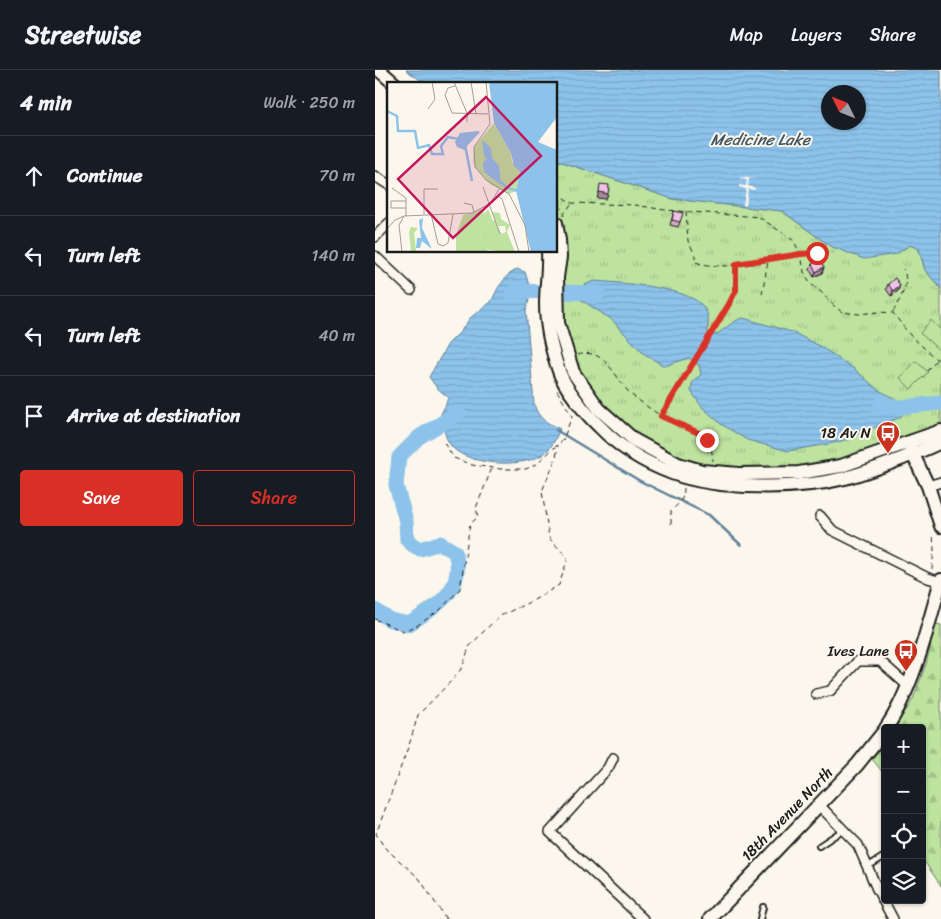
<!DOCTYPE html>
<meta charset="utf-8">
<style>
body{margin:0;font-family:Sriracha,sans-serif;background:#20242c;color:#f1f3f6}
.controls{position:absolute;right:15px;bottom:15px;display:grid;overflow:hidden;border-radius:5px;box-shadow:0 1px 4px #0004}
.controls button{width:45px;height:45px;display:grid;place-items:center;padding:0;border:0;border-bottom:1px solid #363941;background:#171b24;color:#f1f3f6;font:25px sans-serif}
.compass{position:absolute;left:446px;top:15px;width:45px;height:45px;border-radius:50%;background:#171b24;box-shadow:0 1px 4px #0004;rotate:313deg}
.stop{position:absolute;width:15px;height:15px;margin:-11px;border:4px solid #d93025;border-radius:50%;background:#fff}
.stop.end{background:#d93025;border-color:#fff;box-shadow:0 1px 5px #0008}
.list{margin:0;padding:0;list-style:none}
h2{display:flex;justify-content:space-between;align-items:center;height:65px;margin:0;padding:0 20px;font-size:21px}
h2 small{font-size:16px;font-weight:400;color:#9ea1a6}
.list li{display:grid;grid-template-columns:32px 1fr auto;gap:15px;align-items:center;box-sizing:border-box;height:80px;padding:0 20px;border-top:1px solid #363941}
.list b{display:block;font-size:19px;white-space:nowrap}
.list em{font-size:16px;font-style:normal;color:#9ea1a6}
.actions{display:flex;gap:10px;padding:15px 20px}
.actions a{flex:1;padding:11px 0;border:1px solid #d93025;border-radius:5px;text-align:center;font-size:18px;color:#d93025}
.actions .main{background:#d93025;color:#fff}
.icon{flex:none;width:28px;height:28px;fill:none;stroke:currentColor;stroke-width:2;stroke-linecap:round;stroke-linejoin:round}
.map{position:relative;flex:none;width:566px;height:849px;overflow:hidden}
header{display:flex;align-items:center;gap:30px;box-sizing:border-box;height:70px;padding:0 25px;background:#171b24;border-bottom:1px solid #363941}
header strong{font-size:24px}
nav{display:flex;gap:28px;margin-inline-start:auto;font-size:18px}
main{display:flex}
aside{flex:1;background:#171b24}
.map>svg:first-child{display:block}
</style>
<header>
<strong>Streetwise</strong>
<nav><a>Map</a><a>Layers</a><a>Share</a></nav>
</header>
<main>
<aside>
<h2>4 min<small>Walk · 250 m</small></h2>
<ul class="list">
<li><svg class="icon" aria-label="ahead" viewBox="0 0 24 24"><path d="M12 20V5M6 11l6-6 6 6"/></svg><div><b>Continue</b></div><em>70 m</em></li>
<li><svg class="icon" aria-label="left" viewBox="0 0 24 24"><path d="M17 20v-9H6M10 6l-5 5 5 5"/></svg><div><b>Turn left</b></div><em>140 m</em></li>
<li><svg class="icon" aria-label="left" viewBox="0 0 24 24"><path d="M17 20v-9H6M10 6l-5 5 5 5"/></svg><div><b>Turn left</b></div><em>40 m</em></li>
<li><svg class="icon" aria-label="arrive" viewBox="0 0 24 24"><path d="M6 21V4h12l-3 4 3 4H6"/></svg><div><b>Arrive at destination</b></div></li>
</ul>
<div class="actions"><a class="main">Save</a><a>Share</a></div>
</aside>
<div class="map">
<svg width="566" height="849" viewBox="0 0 566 849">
<defs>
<pattern id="grass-tufts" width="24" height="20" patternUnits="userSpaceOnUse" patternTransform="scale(1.25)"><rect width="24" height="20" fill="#bde39f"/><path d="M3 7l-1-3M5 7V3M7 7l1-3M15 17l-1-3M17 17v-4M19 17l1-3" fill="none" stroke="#a2c288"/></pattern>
<pattern id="forest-firs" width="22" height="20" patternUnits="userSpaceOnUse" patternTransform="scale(1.25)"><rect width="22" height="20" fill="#bde39f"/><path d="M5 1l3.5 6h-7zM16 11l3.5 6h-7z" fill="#a2c288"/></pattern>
<pattern id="water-rules" width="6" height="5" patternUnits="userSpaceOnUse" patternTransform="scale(1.25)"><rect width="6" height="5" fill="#8dc3eb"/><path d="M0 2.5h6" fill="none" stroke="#79a7c9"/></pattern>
</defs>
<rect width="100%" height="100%" fill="#fbf7ec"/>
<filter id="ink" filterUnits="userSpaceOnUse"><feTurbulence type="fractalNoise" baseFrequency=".02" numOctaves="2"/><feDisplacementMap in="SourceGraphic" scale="10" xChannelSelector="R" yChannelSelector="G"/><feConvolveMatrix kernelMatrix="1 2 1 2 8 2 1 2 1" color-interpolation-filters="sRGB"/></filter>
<g filter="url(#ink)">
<!-- grass -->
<polygon fill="url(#grass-tufts)" stroke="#6c805e" points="181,90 298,129 407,141 455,176 521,184 535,175 544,179 550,200 566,219 566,361 466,396 327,401 259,370 198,302 183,253"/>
<!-- forest -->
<g fill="url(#forest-firs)" stroke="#6c805e">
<polygon points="561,554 566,555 566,816 547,788 547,658 520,658 538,629 551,594"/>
<polygon points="510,672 510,705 497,689"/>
</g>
<!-- pitch -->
<g fill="#bde39f" stroke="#6c805e">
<polygon points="556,250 566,260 566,282 545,263"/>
<polygon points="541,291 553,302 536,319 525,308"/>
</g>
<!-- water -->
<g fill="url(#water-rules)" stroke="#608098" fill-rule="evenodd">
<path d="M31,0h535v219l-16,-19 -6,-21 -9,-4 -14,9 -32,5 -34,-13 -48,-35 -109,-12 -117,-39v-76h-130zM453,22h30v30h-30z"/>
<path d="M142,199l8,3c5,16 7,21 1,38l8,94c5,16 12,18 26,25 -4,8 -7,17 -14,23 -19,17 -77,14 -94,-5 -8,-9 -9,-22 -11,-33l5,-10 2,-7 -11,-9 -8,-11 19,-33 13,-13 9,-13 21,-16 7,-14 9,-12z"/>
<path d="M219,211c25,2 97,5 111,28 4,7 4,14 2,22l8,4c10,-5 18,-15 28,-17l49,14 26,13 35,23 24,21 22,12 2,16 -62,25 -51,9 -41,-11 -26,-16 -19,-17 -11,-16 1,-7 3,-5 6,-4 -2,-10 -10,-7 -25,8 -21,-13 -32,-34 -33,-21 -1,-10z"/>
</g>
<!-- pier -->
<polygon fill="#fbf7ec" points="366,107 381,109 374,109 373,116 380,118 380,120 373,119 371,136 368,135 371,119 364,117 364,115 371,116 372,110 365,109"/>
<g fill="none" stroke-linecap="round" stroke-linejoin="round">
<!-- stream -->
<polyline stroke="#608098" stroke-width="2.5" points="181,360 265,411 334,445 366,475"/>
<!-- river -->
<g stroke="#8dc3eb" stroke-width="15">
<polyline points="138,225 140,221 223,223"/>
<polyline points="506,334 526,337 566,333"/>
<path d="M0,540l15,10 19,4c28,-18 57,-34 46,-72l-15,-9 -20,6 -7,-4 -6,-5 -1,-19 -10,-36 3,-28 20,-20 39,-24"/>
</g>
<!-- lane casing -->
<g stroke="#1c1c1c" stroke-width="8">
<g id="lane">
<polyline points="444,776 468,760"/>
<polyline points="492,797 510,786"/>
<polyline points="385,849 388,837"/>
</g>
</g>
<!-- street casing -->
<g stroke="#1c1c1c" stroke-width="12">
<g id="street">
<polyline points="0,106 14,115"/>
<polyline points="0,167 14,153"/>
<polyline points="0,186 36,220"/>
<polyline points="553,416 566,412"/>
<polyline points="445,446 457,460 553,508 566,512"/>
<polyline points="441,624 455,621 483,591 505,591 533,616"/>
<polyline points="238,688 233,698 175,762 268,849"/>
<polyline points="443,734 483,775 502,819 518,849"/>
</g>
</g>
<!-- secondary casing -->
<g stroke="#1c1c1c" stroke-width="16">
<g id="secondary">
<polyline points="4,0 20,14"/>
<polyline points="181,153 184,170 185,187 182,207 183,253 198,302 224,339 259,370 303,394 327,401 364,404 424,403 466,396 566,361"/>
<path d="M173,181c1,18 -2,36 -2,53 0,22 6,47 13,67 5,16 28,44 40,55 20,21 46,37 73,47 46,17 125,17 173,5 32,-9 65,-22 96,-36"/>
<polyline points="535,378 553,416 566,456"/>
<path d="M511,658c27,-39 42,-102 55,-148"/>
<polyline points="335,849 482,695 510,660"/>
</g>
</g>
<!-- path -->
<g stroke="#1c1c1c" stroke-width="1" stroke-dasharray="5 4" stroke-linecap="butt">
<polyline points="181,123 197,133 260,135 290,140 384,147 418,170 426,184 429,202 436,214 447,223 458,235 467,242 483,244 504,242 518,243 534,264 561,289 566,289"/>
<polyline points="181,126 188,143"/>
<path d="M311,141l2,30 7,13v8c37,12 83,-7 122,-9"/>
<polyline points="189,146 189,144 197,133"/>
<polyline points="387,224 393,191"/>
<path d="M518,242c7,-14 18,-28 10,-43"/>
<path d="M203,285c29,-9 37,26 55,41 12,9 25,19 39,26 11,5 26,8 34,17 6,6 6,14 7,22"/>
<polyline points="552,301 561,290"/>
<polyline points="287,346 354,234 361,220 361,195"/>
<polyline points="69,373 79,388 97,395 126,399 151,399 161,394 188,370 197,346 181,319"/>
<path d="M296,454v-14c9,-6 13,-12 13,-22"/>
<polyline points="557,499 559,480 558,463"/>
<polyline points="0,549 28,561 43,555 65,540 85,519 95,454 103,447 101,438 117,398"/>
<polyline points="71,849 44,808 10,778 1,764 35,672 43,645 81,606 88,596 94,577 111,559 125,546 159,530 184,515 193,488 174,468 167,421 181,388 183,375"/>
</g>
<!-- lane -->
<use href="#lane" stroke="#fbf7ec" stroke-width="4.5"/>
<!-- street -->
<use href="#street" stroke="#fbf7ec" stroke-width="9"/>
<!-- secondary -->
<use href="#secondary" stroke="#fbf7ec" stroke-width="12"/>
</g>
<!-- wall -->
<g fill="#cfa7c5" stroke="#1c1c1c">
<polygon points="299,141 305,152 303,157 295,155"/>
<polygon points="437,194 449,197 447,203 439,207 435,200"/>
<polygon points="513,214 525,215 523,221 516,226 511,219"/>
</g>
<!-- shaded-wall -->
<g fill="#a988a0" stroke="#1c1c1c">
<polygon points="224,122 233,124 231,129 222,128"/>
<polygon points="449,197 447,203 439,207 441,202"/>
<polygon points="525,215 523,221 516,226 518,221"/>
</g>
<!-- building -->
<g fill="#f1c2e5" stroke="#1c1c1c">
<polygon points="225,114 234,115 233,124 224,122"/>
<polygon points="299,141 308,143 305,152 297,150"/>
<polygon points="445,190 449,197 441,202 437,194"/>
<polygon points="520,208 525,215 518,221 513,214"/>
</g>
</g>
<g fill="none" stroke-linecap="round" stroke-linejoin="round" filter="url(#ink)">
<!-- route -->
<polyline stroke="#d93025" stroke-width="6" points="332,370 324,363 286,346 354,234 361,220 361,194 426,184 442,183"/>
</g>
<!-- icons -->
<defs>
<g id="bus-pin" transform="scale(1.25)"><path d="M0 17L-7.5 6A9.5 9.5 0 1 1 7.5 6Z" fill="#c8321e" stroke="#fbf7ec"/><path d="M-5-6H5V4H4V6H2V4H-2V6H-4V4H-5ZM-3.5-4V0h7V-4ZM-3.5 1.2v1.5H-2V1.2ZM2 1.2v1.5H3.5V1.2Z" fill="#fff"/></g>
</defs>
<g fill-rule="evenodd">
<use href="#bus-pin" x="513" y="363"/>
<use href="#bus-pin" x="531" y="581"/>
</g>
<g text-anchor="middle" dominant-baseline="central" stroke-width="4" stroke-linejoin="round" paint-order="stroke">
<!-- poi labels -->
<g font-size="15" fill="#1c1c1c" stroke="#fbf7ec" text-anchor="end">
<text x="496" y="363">18 Av N</text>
<text x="514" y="581">Ives Lane</text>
</g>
<!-- street labels -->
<g font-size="15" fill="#1c1c1c" stroke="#fbf7ec">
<text transform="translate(412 744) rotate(-46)">18th Avenue North</text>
</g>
<!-- water labels -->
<g font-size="16" font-style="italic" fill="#445664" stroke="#fbf7ec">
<text x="385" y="69">Medicine Lake</text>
</g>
</g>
<!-- overview -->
<g transform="translate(12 12)">
<rect width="170" height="170" fill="#fbf7ec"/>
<path d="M107,41l17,30 1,9 8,9 -4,20 -7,3 -19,-10 -15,-17 -2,-7 1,-13zM108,138l3,6 10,26 -24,-3 -4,-16 4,-8z" fill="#bde39f"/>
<path d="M96,127l1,5 4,-5 5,12 -9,4 -4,9 8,18h-32v-16l7,-21zM105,130l8,1 1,6 9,6 -3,7 8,20h-7l-7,-18 5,-2 -1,-6h-7zM24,145l7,1 -4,5 2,17 3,2h-8l-2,-20z" fill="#bde39f"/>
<path d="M96 159a6 6 0 1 1 12 0a6 6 0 1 1-12 0Z" fill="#bde39f"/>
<path d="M102,0h68v35l-19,25 19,8v102h-26l-15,-61 4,-20 -6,-5 -3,-13 -17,-30zM91,49l2,1 -13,14v5l-10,-4 -2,-5 5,-9zM95,58l9,8 1,10 7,8 2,19 -17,-13 -1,-10 4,-3 -3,-3zM36,136l-1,10 10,21 -10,-8 -2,7h-4l1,-10h4l-2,-18z" fill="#8dc3eb"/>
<path fill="none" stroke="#8dc3eb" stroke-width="2.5" d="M0,29l10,5 1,15h17l3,17 11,-3 3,9h11l-2,-8 7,-9 11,2M79,68l6,31M114,100l6,6 12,3"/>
<path fill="none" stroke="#a29f99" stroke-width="1" d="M67,0l13,31v9M84,0l5,32M99,0l4,42 -16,23 1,20 11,13 23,14 16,31 4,27M68,4l-7,2 -3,7 7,18 36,1M41,27l7,-10 -3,-17M96,105l17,47M5,106l14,10v18M110,113l5,4 17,53M19,119h-15v7h15M77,121l8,2 2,7M37,132v-25h14M44,132l7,30 5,2 5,-3 5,-29M0,147l8,-9 9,-4 68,-3 19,-10 8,-14M15,170l-3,-27 5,-9"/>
<path fill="#c2185b" fill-opacity="0.15" stroke="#c2185b" stroke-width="2.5" d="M99,15l55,59 -88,82 -55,-59z"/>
<rect width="170" height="170" fill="none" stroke="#1c1c1c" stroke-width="2.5"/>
</g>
</svg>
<div class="controls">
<button>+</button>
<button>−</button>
<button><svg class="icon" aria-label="locate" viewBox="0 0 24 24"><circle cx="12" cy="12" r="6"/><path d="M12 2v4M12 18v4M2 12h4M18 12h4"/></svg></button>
<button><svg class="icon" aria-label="layers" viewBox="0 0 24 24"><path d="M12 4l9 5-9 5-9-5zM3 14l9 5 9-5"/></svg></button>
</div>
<svg class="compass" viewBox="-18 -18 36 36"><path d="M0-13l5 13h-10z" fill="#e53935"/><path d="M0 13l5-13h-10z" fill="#9ea1a6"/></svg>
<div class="stop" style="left:442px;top:183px"></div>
<div class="stop end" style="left:332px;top:370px"></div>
</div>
</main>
